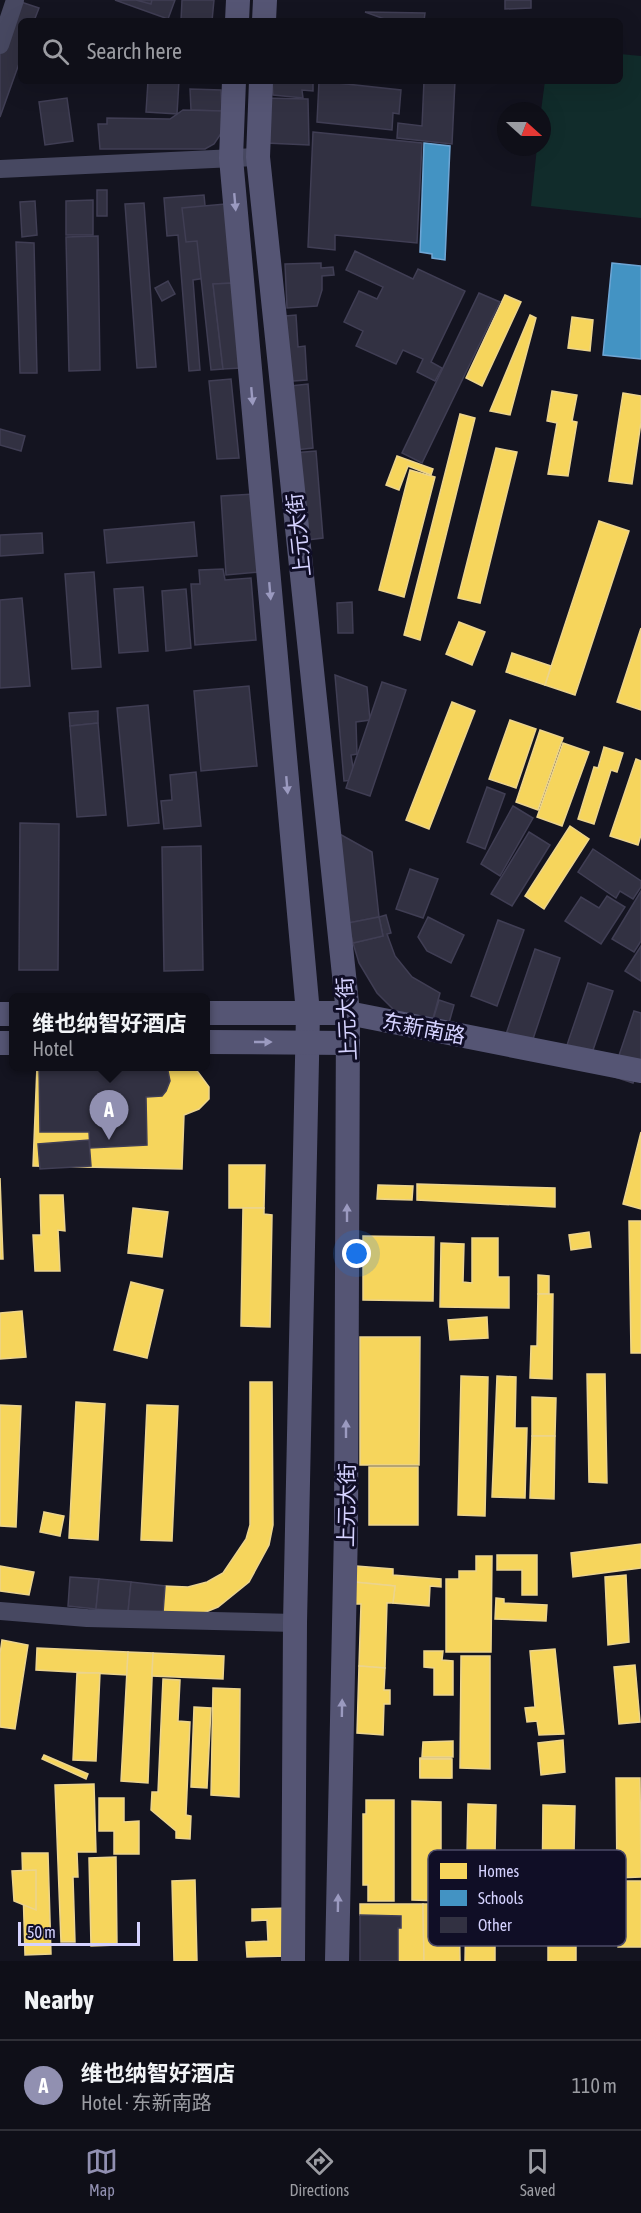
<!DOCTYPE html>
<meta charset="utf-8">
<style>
body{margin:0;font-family:"Asap Condensed","Noto Sans SC",sans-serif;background:#1d1d25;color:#f1f3f6}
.compass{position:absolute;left:497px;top:102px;width:54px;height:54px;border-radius:50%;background:#0f0f18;box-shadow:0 6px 24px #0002;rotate:111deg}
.scale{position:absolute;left:18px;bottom:15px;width:122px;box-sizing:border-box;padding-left:6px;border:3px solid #d5d2ff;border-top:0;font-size:16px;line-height:21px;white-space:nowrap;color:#d5d2ff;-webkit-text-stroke:4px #100e26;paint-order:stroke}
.you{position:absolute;left:357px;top:1254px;width:21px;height:21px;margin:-15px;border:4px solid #fff;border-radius:50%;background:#1a73e8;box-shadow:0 0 0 9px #1a73e833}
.badge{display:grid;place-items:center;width:39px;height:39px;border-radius:50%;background:#9190b1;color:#fff;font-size:20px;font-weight:700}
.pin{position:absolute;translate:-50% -50px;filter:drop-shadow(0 2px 3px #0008)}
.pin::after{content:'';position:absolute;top:32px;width:21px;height:18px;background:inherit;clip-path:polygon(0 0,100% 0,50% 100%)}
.popup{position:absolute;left:9px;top:993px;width:201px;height:78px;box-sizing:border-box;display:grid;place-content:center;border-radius:9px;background:#0f0f18;filter:drop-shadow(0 2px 4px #0005);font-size:20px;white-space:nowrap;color:#9b9ca2}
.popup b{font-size:22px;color:#f1f3f6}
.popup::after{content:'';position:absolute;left:50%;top:100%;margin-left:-12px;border:12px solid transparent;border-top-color:#0f0f18}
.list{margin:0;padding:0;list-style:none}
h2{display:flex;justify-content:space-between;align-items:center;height:78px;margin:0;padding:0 24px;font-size:26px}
h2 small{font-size:20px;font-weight:400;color:#9b9ca2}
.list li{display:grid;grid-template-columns:39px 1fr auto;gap:18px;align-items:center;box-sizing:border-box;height:90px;padding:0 24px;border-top:2px solid #2f2f37}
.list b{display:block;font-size:22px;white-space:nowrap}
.list p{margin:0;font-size:20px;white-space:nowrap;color:#9b9ca2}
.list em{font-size:20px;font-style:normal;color:#9b9ca2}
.icon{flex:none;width:33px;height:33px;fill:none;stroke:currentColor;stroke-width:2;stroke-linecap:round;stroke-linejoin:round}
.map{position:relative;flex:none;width:641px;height:1961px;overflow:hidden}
.search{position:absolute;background:#0f0f18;box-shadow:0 6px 24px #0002;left:18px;right:18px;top:18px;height:66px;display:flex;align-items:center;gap:15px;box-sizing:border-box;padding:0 21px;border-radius:9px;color:#9b9ca2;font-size:22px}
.sheet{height:168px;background:#0f0f18}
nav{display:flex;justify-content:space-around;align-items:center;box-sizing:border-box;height:84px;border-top:2px solid #2f2f37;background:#0f0f18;font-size:16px;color:#9b9ca2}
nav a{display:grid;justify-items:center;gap:3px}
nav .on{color:#9190b1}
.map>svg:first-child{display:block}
</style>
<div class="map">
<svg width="641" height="1961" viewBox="0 0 641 1961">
<rect width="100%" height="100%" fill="#141420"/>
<!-- green -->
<polygon fill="#112c2b" points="620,54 641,56 641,218 531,206 537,147 542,147 541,111 545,81 620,81"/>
<!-- homes -->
<g fill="#f6d55c" stroke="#ecd48d" stroke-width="1.5">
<polygon points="505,295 521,302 482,386 466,378"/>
<polygon points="530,315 536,318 510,415 490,411"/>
<polygon points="572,317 593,320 590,351 568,348"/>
<polygon points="552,391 577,395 572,421 577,422 568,476 548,474 557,423 547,421"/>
<polygon points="623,393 641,396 641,422 632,484 609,481"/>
<polygon points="460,414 475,418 420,640 404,635"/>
<polygon points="496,448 517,452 480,603 458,598"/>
<polygon points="397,456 433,469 431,475 408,466 399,490 386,485"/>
<polygon points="410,470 435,477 404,597 379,590"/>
<polygon points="599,521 629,531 575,695 545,685"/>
<polygon points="459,622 485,632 472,665 446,654"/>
<polygon points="641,628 641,710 617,702"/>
<polygon points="512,653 551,666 545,685 506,672"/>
<polygon points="452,702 475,711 429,829 406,820"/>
<polygon points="510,720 536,729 516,788 489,779"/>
<polygon points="540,730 563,738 538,810 516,802"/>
<polygon points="563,743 589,752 562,826 537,817"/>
<polygon points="604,747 623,753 617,772 611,770 594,824 578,819 594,767 598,768"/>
<polygon points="636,759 641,761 641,835 638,845 610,836"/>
<polygon points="570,826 589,839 544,909 525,896"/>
<polygon points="37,1066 190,1066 198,1072 209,1087 209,1099 199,1109 184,1115 182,1169 33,1166"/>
<polygon points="641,1132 641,1209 623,1204"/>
<polygon points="229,1165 265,1165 264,1208 229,1208"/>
<polygon points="0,1178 3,1259 0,1259"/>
<polygon points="417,1184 555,1188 555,1207 417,1200"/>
<polygon points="378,1185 413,1186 412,1200 377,1199"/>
<polygon points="40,1195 63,1195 65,1231 58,1230 60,1271 35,1271 33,1235 41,1235"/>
<polygon points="133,1208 168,1212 162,1257 128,1253"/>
<polygon points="243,1208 264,1208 264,1214 272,1215 270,1327 241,1326"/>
<polygon points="629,1221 641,1221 641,1353 631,1353"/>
<polygon points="589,1232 591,1247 571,1250 569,1235"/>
<polygon points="363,1236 434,1237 433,1301 363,1300"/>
<polygon points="472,1238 498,1238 498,1277 509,1277 509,1308 440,1307 441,1243 464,1244 463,1282 472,1283"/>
<polygon points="538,1275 549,1276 549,1294 538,1294"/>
<polygon points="131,1282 163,1290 147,1358 114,1350"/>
<polygon points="538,1294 553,1294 552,1379 530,1378 531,1346 537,1346"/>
<polygon points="22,1311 26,1357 0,1359 0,1313"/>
<polygon points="487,1317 488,1338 450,1340 448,1320"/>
<polygon points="360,1337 420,1337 419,1465 360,1465"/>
<polygon points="587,1374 605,1374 607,1483 589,1482"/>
<polygon points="461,1376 488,1377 485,1516 458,1515"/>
<polygon points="497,1376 516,1377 515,1428 527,1428 525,1498 492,1497"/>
<polygon points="250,1382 272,1382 273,1525 269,1545 249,1582 218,1607 201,1614 163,1613 165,1586 188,1587 207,1582 223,1573 246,1539 250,1525"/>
<polygon points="532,1397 556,1398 555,1436 532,1436"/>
<polygon points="76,1402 105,1404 98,1540 69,1538"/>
<polygon points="0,1405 21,1406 16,1527 0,1526"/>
<polygon points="147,1405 178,1406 172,1541 141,1540"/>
<polygon points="532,1436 555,1436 554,1499 530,1498"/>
<rect x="369" y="1467" width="49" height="58"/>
<polygon points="44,1512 64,1516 60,1536 40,1532"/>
<polygon points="641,1544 641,1568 573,1577 571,1553"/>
<polygon points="497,1555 537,1555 537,1595 522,1595 522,1570 497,1570"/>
<polygon points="476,1556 492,1556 491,1652 446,1652 446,1579 459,1579 459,1571 476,1571"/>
<polygon points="0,1566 34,1572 29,1595 0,1591"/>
<polygon points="356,1566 393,1569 393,1575 441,1579 441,1587 430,1586 429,1606 393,1603 395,1586 354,1582"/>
<polygon points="626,1575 629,1642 608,1645 605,1577"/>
<polygon points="354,1582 395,1586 393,1603 387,1603 385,1668 359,1666 361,1604 353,1604"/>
<polygon points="496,1598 504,1599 504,1603 547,1605 546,1621 495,1619"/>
<polygon points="2,1640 28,1645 15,1729 0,1727 0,1654"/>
<polygon points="37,1648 128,1652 127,1675 36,1670"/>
<polygon points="555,1649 564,1734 539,1735 537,1721 527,1722 525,1708 535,1707 530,1651"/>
<polygon points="424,1651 443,1651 442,1660 453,1661 453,1695 434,1695 434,1668 424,1667"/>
<polygon points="128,1652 153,1653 148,1783 121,1781"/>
<polygon points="153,1653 224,1656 223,1679 152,1676"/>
<polygon points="461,1656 490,1656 490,1769 460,1768"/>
<polygon points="635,1665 640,1722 619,1724 614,1667"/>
<polygon points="359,1666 385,1668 384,1690 390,1690 390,1704 384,1704 383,1735 357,1733"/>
<polygon points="77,1673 100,1673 96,1761 73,1760"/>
<polygon points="163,1679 180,1680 178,1721 190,1722 186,1815 191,1816 190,1839 176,1838 176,1831 151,1810 152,1792 158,1792"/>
<polygon points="213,1688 240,1689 239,1797 211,1795"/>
<polygon points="194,1707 211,1708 207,1788 191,1787"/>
<polygon points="563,1740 565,1772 541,1775 538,1743"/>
<polygon points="453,1741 453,1757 422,1757 423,1742"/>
<polygon points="44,1755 88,1774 86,1779 42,1759"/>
<polygon points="420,1758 451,1758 450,1778 420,1777"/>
<rect x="420" y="1759" width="32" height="19"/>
<polygon points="616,1778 640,1778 641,1877 617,1878"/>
<polygon points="94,1784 96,1852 77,1852 78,1877 73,1877 75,1942 61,1942 55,1785"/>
<polygon points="99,1798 124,1798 124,1822 139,1821 139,1854 114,1854 114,1831 99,1831"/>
<polygon points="366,1800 394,1800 394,1901 368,1901 368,1885 363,1885 363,1814 366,1814"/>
<polygon points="412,1801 441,1802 441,1901 412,1900"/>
<polygon points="468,1804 496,1805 494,1903 466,1902"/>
<polygon points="543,1805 575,1806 573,1901 542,1900"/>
<polygon points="22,1853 48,1853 51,1954 25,1955"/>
<polygon points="116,1857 117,1945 91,1946 89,1858"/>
<polygon points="36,1870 36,1910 14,1901 12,1871"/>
<polygon points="195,1880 197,1961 174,1961 172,1881"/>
<polygon points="617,1881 641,1881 641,1947 618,1947"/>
<polygon points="360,1904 423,1904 424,1961 398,1961 398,1928 401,1928 401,1916 360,1915"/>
<polygon points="423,1904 459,1904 460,1961 424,1961"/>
<polygon points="466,1907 495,1907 495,1961 465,1961"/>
<polygon points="289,1908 290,1956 247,1957 246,1942 268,1941 267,1920 252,1921 252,1909"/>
<rect x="548" y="1911" width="28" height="50"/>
</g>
<!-- schools -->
<g fill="#4393c3" stroke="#6fa6d5" stroke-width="1.5">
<polygon points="424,143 450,146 445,260 432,258 432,254 420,252"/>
<polygon points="612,263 641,266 641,359 603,355"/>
</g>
<!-- building -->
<g fill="#323142" stroke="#403e54" stroke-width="1.5">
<polygon points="115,0 175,0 168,19"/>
<polygon points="136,0 152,0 151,4"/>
<polygon points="182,0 214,0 212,21 181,21"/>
<polygon points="505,0 531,0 531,8 505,9"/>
<polygon points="18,1 39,8 34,21 21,21 21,58 0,117 0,42"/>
<polygon points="365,12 425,13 424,21 390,21"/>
<polygon points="148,81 179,81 177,114 146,112"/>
<polygon points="272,81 313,81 313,91 302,90 303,98 273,95"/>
<polygon points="319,81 401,90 399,114 393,113 392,130 317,122"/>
<polygon points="424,81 455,81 452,144 397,138 398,123 422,126"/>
<polygon points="190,89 221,90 222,111 191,110"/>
<polygon points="67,98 73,141 45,145 39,102"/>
<polygon points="264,98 308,99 309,145 266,143"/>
<polygon points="183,110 222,111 222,132 214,144 205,149 100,149 98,124 107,124 107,118 170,119"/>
<polygon points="313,132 422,143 417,243 335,235 335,250 308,247"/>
<rect x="97" y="190" width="10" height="26"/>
<polygon points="204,195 212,277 193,280 200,370 189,371 178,235 167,236 164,198"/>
<polygon points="93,200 93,235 66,235 66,201"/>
<polygon points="35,201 37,235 22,237 20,202"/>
<polygon points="144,203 156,367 137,368 125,204"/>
<polygon points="225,204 234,283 213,284 223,369 211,370 197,241 186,242 182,208"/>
<polygon points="98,236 100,370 69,371 66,237"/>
<polygon points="16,242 34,243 37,373 20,373"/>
<polygon points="355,251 413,279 418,269 465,291 431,362 442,368 435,381 417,372 423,359 403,350 396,364 356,346 363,331 344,322 359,291 377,299 383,287 346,270"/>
<polygon points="321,263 321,268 333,267 334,275 322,276 322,290 317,306 287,308 285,264"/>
<polygon points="168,281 175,294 162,301 155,288"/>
<polygon points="234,283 242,368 223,369 213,284"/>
<polygon points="479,293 500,302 422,463 402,453"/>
<polygon points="296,315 298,347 305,346 307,380 279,382 274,317"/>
<polygon points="231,379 239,458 217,459 209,381"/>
<polygon points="308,384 313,448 286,451 281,387"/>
<polygon points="0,429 25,436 21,451 0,445"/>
<polygon points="316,451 323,538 299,541 292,453"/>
<polygon points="254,494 260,572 226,575 221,496"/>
<polygon points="194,522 197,556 107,563 104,530"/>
<polygon points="42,533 43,553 0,556 0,535"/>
<polygon points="223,569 225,580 251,578 256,640 195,645 191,584 200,584 199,570"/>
<polygon points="94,572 101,667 72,669 65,574"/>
<polygon points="143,587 148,651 119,653 114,589"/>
<polygon points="186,589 191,648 166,651 162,591"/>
<polygon points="22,598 30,686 0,688 0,600"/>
<polygon points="352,602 353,633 338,633 337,603"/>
<polygon points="335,675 367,687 370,720 356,722 357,754 351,755 355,780 344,781"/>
<polygon points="382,682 406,690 370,796 346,788"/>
<polygon points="249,686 257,766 201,771 194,691"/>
<polygon points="148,705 159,823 128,826 117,708"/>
<polygon points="98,711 98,723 70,726 69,713"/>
<polygon points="98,723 106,815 77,817 70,726"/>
<polygon points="196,772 201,826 164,829 161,801 172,800 170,775"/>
<polygon points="487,787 505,794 485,849 467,842"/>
<polygon points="513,806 533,818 500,876 481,864"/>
<polygon points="20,823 59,824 58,970 19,970"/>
<polygon points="336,832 372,852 379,917 348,923"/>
<polygon points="529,832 550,845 512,906 491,894"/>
<polygon points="201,846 203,970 164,971 162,847"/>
<polygon points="593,849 641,881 641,887 633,899 620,891 616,898 578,872"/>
<polygon points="410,869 438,879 423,918 396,909"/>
<polygon points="641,891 641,941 634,952 612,939"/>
<polygon points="607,896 625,907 601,944 565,921 581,897 599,908"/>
<polygon points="386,915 391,933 387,934 395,956 412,977 440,993 429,1033 398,1014 377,993 359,963 353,943 383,936 379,917"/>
<polygon points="379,917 383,936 353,943 348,923"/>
<polygon points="428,917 464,935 451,963 427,951 418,937"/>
<polygon points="498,920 524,930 497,1006 471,996"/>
<polygon points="641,946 641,981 625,971"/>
<polygon points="535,949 560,958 528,1054 502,1046"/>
<polygon points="588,983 613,991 590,1059 565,1051"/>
<polygon points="439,1000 454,1005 445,1037 429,1033"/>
<polygon points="634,1011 641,1013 641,1060 633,1083 612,1076"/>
<polygon points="39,1066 167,1066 170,1081 166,1091 162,1096 146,1097 147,1145 90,1148 89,1132 40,1132"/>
<polygon points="89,1140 91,1166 40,1169 38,1144"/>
<polygon points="70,1577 99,1579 96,1609 68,1606"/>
<polygon points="99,1579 131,1582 128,1612 96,1609"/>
<polygon points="131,1582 165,1586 163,1613 128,1612"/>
<polygon points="360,1915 401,1916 401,1928 398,1928 398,1961 360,1961"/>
</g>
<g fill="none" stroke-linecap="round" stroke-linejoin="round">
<!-- minor -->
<g stroke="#474861" stroke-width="18">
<polyline points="0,45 15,0"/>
<polyline points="0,169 258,157"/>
<polyline points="0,1611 87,1618 295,1623"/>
</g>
<!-- secondary -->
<g stroke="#555574" stroke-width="24">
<polyline points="237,21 238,0"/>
<polyline points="264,21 265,0"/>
<polyline points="234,81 231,158 308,1013 295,1623 293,1961"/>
<polyline points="261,81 258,157 348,1013 346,1528 337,1961"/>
<polyline points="205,1013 348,1013 641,1071"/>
<polyline points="0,1014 13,1014"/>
<polyline points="205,1042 348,1043"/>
<polyline points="0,1043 13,1043"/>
</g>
</g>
<!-- one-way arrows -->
<defs><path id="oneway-solid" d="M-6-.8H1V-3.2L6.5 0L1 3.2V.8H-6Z" transform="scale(1.5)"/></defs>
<g fill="#9b9ac0">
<use href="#oneway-solid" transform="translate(235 202) rotate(85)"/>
<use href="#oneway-solid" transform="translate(252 396) rotate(85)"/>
<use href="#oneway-solid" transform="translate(270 591) rotate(85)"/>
<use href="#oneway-solid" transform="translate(287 785) rotate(85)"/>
<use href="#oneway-solid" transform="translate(263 1042)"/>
<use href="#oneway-solid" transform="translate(347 1213) rotate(-90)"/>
<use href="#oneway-solid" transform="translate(346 1429) rotate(-90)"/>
<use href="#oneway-solid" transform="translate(342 1708) rotate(-89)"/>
<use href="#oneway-solid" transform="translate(338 1903) rotate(-89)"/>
</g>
<g text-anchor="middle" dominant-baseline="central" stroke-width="6" stroke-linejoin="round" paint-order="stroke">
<!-- street labels -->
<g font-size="21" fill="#d5d2ff" stroke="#100e26">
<text transform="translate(298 535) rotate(-96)">上元大街</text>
<text transform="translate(346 1019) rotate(-93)">上元大街</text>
<text transform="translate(424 1028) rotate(11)">东新南路</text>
<text transform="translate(346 1505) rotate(-89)">上元大街</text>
</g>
</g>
<!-- legend -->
<rect x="428" y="1850" width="198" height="96" rx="9" fill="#100e26" stroke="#4b4967" stroke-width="1.5"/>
<rect x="440" y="1863" width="27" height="16" fill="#f6d55c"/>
<rect x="440" y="1890" width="27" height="16" fill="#4393c3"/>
<rect x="440" y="1917" width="27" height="16" fill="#323142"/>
<g font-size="16" fill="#d5d2ff">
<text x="478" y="1877">Homes</text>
<text x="478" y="1904">Schools</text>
<text x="478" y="1931">Other</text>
</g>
</svg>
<svg class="compass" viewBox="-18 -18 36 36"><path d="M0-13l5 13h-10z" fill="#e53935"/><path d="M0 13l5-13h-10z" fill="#9b9ca2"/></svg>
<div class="scale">50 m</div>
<div class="you"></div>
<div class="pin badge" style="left:109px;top:1140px">A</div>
<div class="popup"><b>维也纳智好酒店</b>Hotel</div>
<div class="search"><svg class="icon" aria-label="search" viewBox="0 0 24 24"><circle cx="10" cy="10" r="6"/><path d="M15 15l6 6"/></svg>Search here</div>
</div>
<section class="sheet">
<h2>Nearby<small></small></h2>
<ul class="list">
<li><span class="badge">A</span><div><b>维也纳智好酒店</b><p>Hotel · 东新南路</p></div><em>110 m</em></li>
</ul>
</section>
<nav>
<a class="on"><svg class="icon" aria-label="map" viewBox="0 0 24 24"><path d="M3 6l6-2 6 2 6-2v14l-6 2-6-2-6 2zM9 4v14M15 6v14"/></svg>Map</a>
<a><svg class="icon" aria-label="directions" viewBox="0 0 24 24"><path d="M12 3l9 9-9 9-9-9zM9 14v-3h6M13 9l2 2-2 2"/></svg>Directions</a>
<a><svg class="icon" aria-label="saved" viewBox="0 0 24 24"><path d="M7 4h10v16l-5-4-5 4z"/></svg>Saved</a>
</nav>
